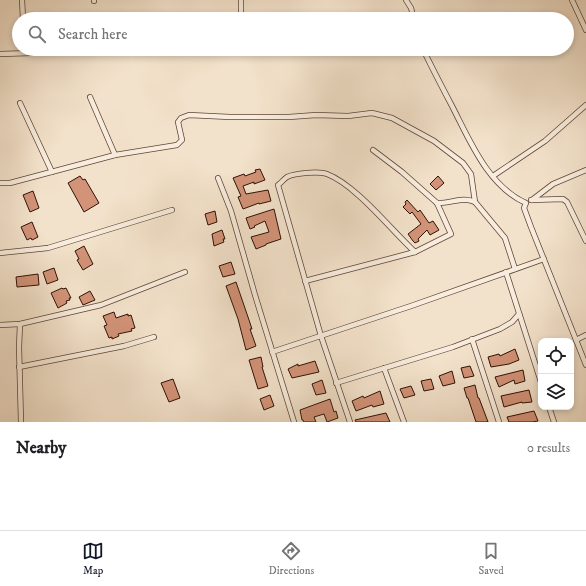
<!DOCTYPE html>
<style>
body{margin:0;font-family:"IM FELL DW Pica",serif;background:#f6f6f6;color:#202124}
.controls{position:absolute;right:12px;bottom:12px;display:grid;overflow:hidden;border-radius:8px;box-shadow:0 2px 6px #0003}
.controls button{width:36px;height:36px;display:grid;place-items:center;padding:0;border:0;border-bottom:1px solid #e0e0e0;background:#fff;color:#202124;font:20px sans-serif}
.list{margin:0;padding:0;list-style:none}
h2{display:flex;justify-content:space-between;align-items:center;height:52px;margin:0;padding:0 16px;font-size:17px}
h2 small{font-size:13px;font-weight:400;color:#757577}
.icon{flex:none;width:22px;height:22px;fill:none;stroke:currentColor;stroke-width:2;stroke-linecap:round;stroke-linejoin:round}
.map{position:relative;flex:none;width:586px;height:422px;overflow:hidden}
.search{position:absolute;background:#fff;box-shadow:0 2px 6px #0003;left:12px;right:12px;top:12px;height:44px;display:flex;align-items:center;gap:10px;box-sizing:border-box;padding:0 14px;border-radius:22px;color:#757577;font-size:15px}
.sheet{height:108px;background:#fff}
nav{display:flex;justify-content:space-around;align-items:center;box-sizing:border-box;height:56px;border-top:1px solid #e0e0e0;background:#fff;font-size:11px;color:#757577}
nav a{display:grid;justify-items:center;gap:2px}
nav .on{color:#111827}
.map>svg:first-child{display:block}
</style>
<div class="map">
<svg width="586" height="422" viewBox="0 0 586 422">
<rect width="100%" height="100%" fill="#f3e2cb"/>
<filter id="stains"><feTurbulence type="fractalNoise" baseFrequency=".005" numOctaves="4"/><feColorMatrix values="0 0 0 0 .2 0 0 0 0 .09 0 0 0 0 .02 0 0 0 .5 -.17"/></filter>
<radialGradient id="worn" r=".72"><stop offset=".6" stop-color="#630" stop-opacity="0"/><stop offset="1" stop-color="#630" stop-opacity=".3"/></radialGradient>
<!-- building -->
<g fill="#d39378" stroke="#2e1105">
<polygon points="260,169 265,180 254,184 254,182 243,186 246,194 268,190 271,201 259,204 259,203 243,209 238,197 241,196 233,178 244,174 245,176 256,172 255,170"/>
<polygon points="80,176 83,180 85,179 99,203 84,212 68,183"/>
<polygon points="438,176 444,183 436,190 430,184"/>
<polygon points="33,191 39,208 30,212 23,195"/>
<polygon points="407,200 418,212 420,210 429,223 433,221 439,230 430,235 427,230 418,239 419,241 415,243 413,241 408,234 421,224 412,212 410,214 403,207 406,204 405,202"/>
<polygon points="274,209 281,239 266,244 266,245 256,249 251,237 269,232 265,221 254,226 255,227 250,229 246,218"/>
<polygon points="215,211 217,222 208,225 205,214"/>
<polygon points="32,222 38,237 32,240 31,238 27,240 21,227"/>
<polygon points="222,230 225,239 223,239 224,242 214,246 212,234"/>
<polygon points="84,246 93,264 83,270 77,260 79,259 75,251"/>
<polygon points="231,262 235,274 223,277 219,266"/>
<polygon points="54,268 58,280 47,284 43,272"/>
<polygon points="38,274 39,285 17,287 16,277"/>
<polygon points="236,282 248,317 252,329 250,329 256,346 246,350 238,319 226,286"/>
<polygon points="62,288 63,289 66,288 71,298 69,298 70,300 66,301 67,303 58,308 51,293"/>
<polygon points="90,291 95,300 83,305 79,297"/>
<polygon points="114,312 116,318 128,314 128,316 131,315 135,328 131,329 132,331 118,334 119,336 112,339 112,337 109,338 104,326 107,325 103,316"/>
<polygon points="515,349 519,360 509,364 491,367 488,357 499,354 500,356"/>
<polygon points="261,357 263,367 262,367 268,386 258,389 249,360"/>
<polygon points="315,361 319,372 292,378 288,369 298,364 298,366"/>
<polygon points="470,366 474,376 464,378 461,368"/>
<polygon points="523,370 525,381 515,384 514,380 499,387 495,377"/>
<polygon points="452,371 455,383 443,386 439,376"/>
<polygon points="173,379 180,398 169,402 161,383"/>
<polygon points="431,379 434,389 424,391 421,381"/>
<polygon points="322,380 326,393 316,395 312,384"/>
<polygon points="475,385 478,398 479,398 488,422 476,422 468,398 467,398 464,388"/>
<polygon points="411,386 415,395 404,398 400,389"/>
<polygon points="529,390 532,402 522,403 522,402 504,407 501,396"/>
<polygon points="380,391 384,404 373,407 372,405 356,411 352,401 363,396 364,398"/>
<polygon points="270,395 274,406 264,410 260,399"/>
<polygon points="330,399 334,412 336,411 338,418 327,422 324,414 314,417 316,422 304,422 303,420 302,420 300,410"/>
<polygon points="534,411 538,421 532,422 509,422 507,417"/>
<polygon points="386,413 390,422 356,422 355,420"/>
</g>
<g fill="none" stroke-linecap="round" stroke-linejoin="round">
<!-- minor casing -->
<g stroke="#5f4536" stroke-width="6">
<g id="minor">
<polyline points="22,0 23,19"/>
<polyline points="406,0 411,8 414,19"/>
<polyline points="572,0 586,30"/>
<polyline points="94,1 94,0"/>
<polyline points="241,19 241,0"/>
<path d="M423,49c9,19 19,38 29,57 18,35 36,80 74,97l-2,5 7,19 55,138"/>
<polyline points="0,54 159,49"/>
<polyline points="90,97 115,155"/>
<polyline points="20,103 52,172"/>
<polyline points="493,176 545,141 586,105"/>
<polyline points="218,178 231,211 255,295 294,422"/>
<polyline points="0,183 10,183 115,155 177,145 182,140 178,122 181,118 189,115 230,117 289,117 316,115 348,116 372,113 392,118 434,141 463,163 471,174 475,202"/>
<polyline points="531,200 563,199 567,202 586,241"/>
<polyline points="532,200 553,184 586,170"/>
<path d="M437,203c13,1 25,-7 38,-1l30,36 10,31"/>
<polyline points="0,253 48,248 172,210"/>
<polyline points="506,272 541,382"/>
<polyline points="305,281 415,252 451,234 437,203 402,172 373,150"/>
<polyline points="20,324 19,347 21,422"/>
<polyline points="0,325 20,324 101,305 185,272"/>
<polyline points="472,339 499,422"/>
<polyline points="576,340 586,335"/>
<polyline points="272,352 411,306 544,259"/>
<polyline points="19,367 124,346 154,337"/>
<polyline points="384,368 404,422"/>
<polyline points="336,383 453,347 500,329 512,322 519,314"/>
<polyline points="549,407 554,422"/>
<path d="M350,422l-29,-86 -43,-151c3,-2 6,-6 9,-8 8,-4 32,-6 40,-3 29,11 65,57 88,78"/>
</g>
</g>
<!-- minor -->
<use href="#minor" stroke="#f7ecdd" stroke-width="4.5"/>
</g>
<rect width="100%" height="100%" filter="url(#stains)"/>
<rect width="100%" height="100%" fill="url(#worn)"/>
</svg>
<div class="controls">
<button><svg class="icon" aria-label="locate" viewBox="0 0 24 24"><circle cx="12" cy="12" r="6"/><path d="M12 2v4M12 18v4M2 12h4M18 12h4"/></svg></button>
<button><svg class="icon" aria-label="layers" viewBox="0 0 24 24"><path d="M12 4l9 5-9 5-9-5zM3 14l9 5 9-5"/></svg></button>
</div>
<div class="search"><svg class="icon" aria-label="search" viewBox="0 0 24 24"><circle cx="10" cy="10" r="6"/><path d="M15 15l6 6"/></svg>Search here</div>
</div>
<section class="sheet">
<h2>Nearby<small>0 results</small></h2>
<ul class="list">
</ul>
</section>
<nav>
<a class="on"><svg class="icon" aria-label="map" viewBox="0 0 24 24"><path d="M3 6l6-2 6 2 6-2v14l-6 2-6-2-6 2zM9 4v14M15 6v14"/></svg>Map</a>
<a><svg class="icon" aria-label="directions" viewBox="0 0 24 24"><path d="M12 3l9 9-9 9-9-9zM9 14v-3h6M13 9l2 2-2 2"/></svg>Directions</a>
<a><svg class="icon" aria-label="saved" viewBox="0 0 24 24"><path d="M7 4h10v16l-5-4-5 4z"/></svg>Saved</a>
</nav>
